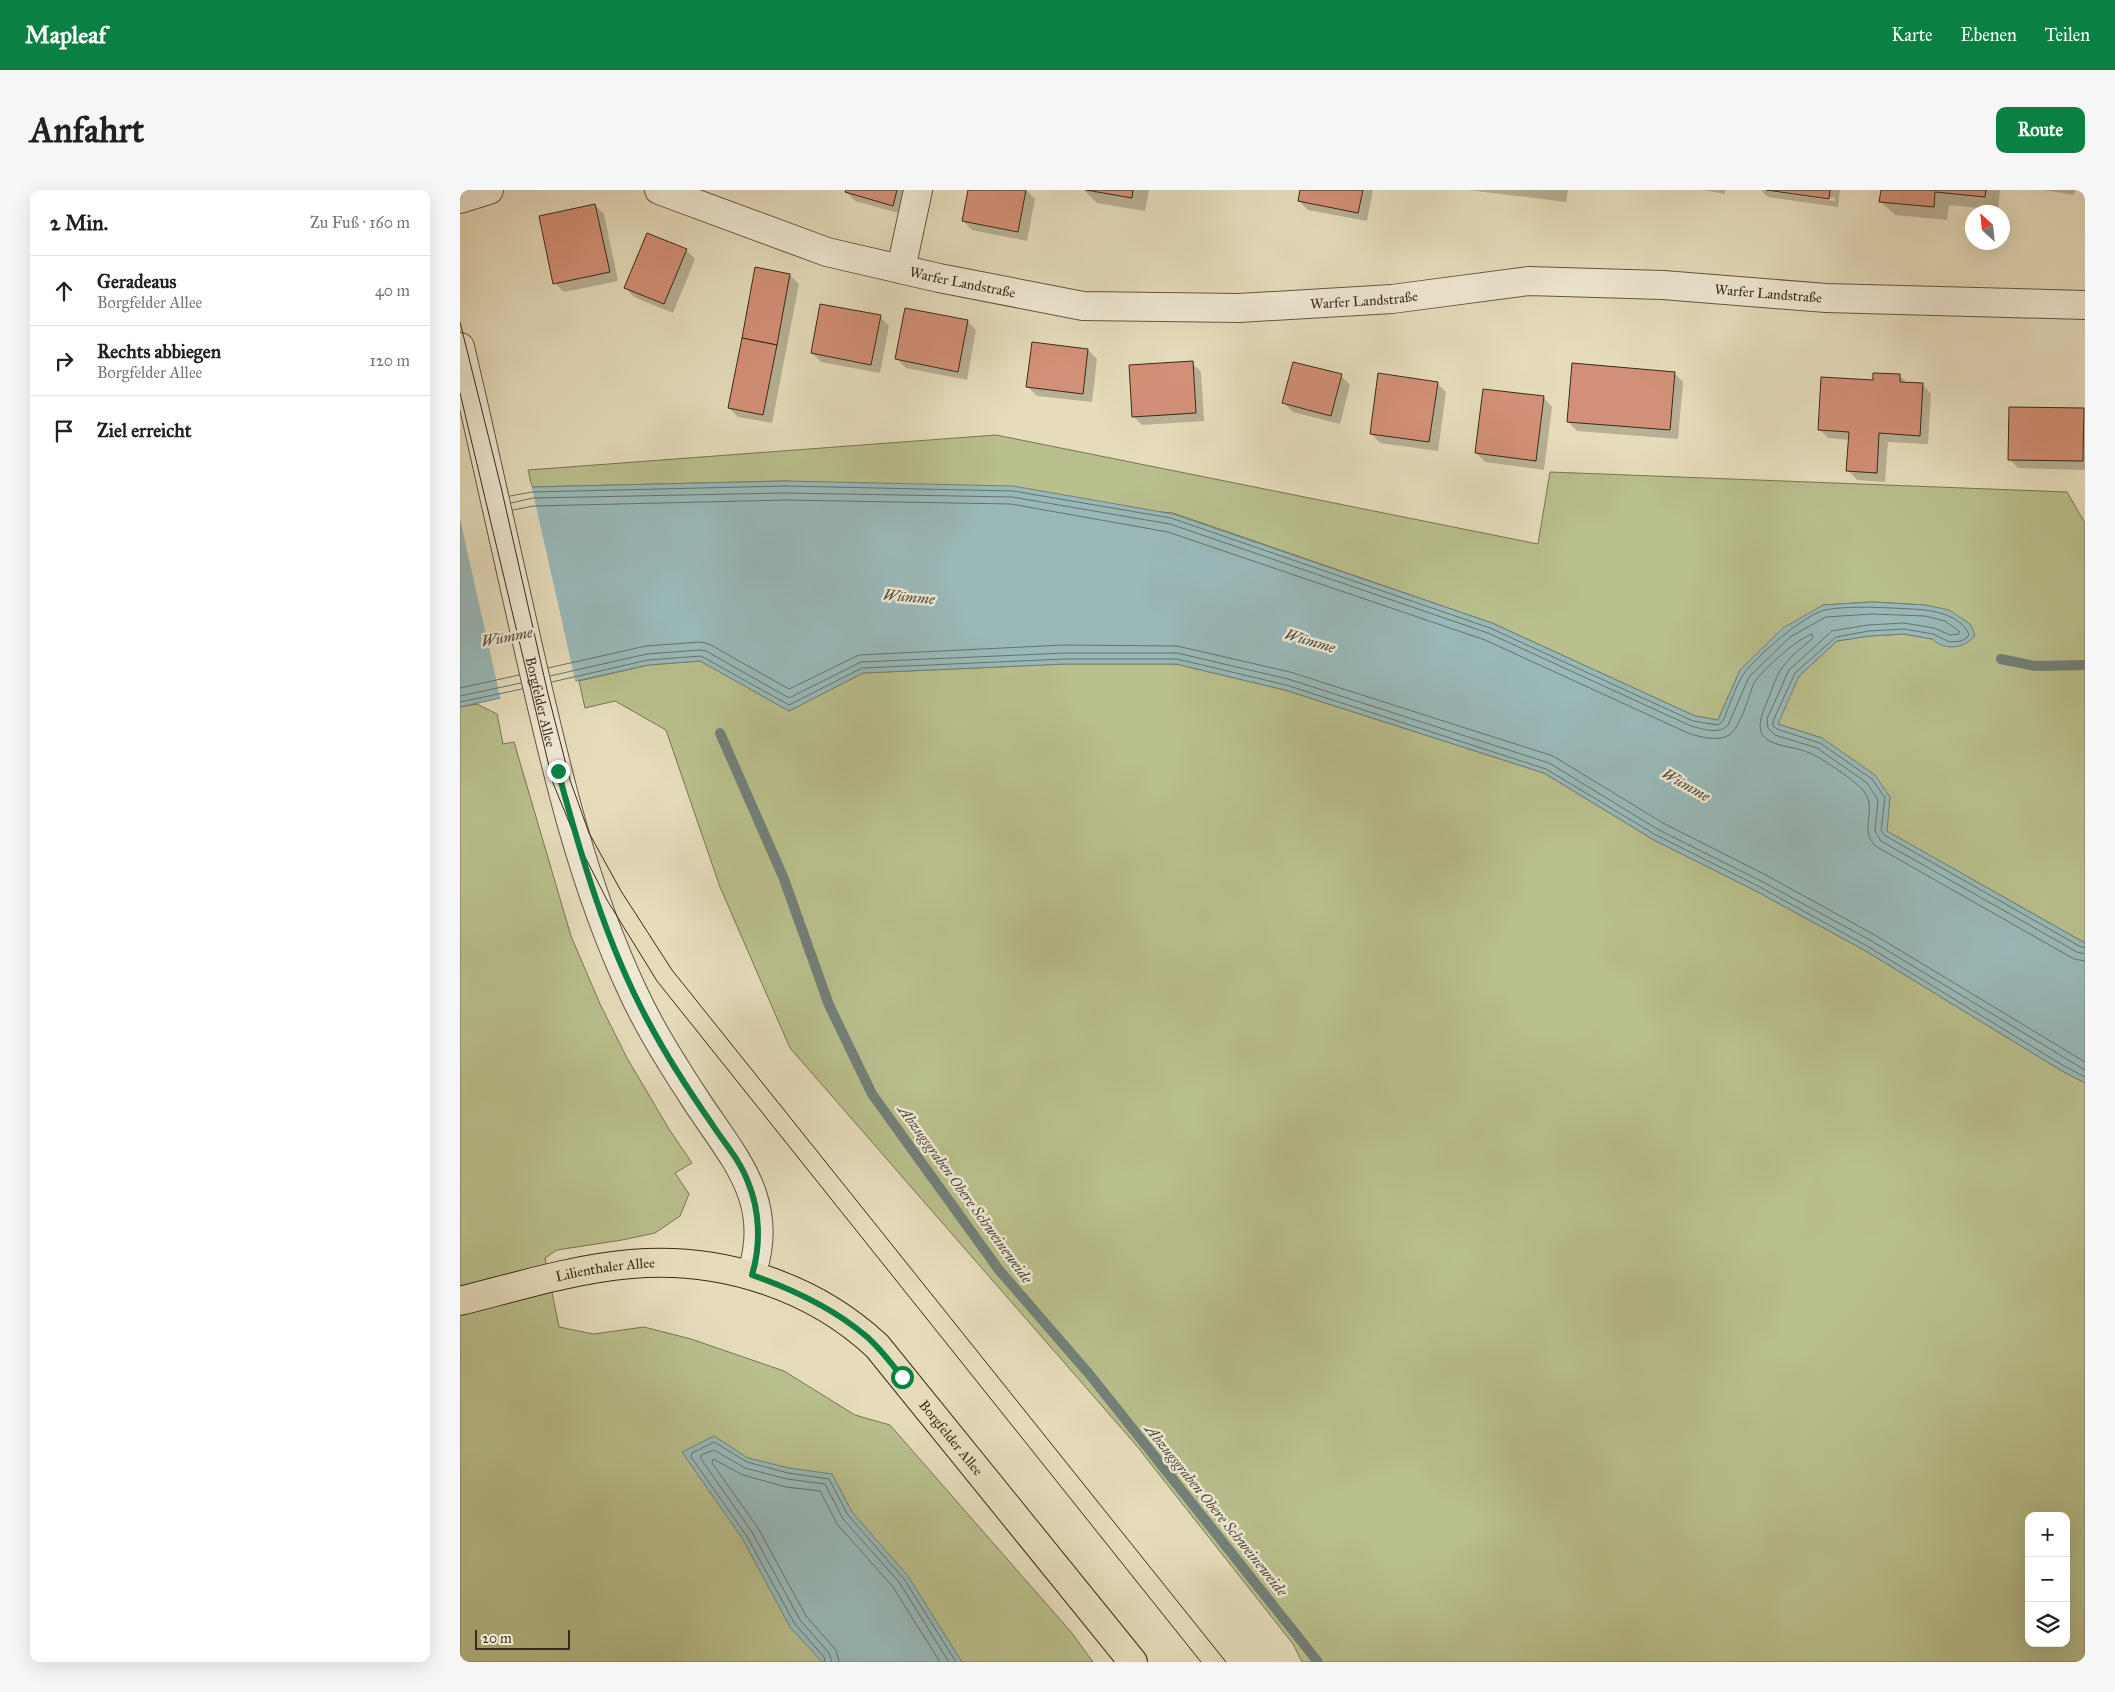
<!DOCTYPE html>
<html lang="de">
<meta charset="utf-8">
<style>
body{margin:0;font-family:"IM FELL Great Primer",serif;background:#f6f6f6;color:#202124}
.controls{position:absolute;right:15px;bottom:15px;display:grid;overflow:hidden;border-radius:10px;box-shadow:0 5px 20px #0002}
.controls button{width:45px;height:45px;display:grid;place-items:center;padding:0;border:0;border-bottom:1px solid #e0e0e0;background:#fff;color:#202124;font:25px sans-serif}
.compass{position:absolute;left:1505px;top:15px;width:45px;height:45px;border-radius:50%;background:#fff;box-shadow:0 5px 20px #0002;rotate:333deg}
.scale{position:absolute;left:15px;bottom:12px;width:95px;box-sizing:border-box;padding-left:5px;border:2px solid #392a19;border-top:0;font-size:14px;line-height:18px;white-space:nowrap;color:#392a19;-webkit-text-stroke:4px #efe8d3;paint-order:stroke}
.stop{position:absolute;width:15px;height:15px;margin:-11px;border:4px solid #0b8043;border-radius:50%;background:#fff}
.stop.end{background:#0b8043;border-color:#fff;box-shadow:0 1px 5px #0008}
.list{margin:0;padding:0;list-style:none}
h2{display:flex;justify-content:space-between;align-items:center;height:65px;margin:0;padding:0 20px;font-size:21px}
h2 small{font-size:16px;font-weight:400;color:#757577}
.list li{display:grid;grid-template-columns:32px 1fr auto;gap:15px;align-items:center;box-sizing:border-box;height:70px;padding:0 20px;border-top:1px solid #e0e0e0}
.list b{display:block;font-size:19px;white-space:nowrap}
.list p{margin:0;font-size:16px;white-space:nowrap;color:#757577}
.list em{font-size:16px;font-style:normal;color:#757577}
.icon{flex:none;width:28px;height:28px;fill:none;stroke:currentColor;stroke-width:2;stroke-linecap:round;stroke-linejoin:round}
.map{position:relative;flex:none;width:1625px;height:1472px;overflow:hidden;border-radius:10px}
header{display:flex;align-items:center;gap:30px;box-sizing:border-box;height:70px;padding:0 25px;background:#0b8043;color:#fff}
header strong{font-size:24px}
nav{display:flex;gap:28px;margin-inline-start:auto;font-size:18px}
.intro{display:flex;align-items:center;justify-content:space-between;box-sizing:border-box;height:120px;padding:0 30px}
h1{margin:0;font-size:35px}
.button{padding:12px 22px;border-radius:10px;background:#0b8043;color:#fff;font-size:18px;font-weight:700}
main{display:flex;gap:30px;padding:0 30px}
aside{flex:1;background:#fff;border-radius:10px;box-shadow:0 5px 20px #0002}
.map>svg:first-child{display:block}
</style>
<header>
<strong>Mapleaf</strong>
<nav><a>Karte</a><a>Ebenen</a><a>Teilen</a></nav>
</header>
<div class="intro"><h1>Anfahrt</h1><a class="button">Route</a></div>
<main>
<aside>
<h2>2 Min.<small>Zu Fuß · 160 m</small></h2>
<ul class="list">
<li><svg class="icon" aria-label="ahead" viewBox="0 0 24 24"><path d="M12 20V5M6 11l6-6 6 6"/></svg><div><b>Geradeaus</b><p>Borgfelder Allee</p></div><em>40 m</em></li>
<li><svg class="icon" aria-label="right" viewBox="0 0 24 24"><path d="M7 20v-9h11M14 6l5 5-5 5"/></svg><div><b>Rechts abbiegen</b><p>Borgfelder Allee</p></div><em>120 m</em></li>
<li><svg class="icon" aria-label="arrive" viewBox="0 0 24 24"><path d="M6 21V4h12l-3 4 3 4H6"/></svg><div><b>Ziel erreicht</b></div></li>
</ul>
</aside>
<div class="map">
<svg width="1625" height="1472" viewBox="0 0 1625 1472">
<rect width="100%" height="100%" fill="#e6dcbb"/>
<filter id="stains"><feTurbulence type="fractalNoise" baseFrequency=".004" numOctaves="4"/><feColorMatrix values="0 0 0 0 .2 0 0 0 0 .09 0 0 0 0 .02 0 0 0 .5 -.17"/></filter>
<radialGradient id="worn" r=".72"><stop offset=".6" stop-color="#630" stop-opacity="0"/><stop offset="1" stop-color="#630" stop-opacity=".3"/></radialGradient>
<!-- green -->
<g fill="#b9bf8d" stroke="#797453" fill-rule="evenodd">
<polygon points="536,245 1078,354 1090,282 1607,302 1625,333 1625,753 1426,641 1430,607 1362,548 1317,534 1339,486 1377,451 1409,446 1444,444 1472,449 1466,415 1412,412 1363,415 1280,480 1258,530 1235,526 1032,433 713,323 326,291 72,297 68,280"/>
<path d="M241,471l88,50 74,-38 202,-9h111l109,26 259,83 110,67 102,51 108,59 198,121 23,12v579h-783l-9,-18 -157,-199 -346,-397 -70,-161 -54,-157 -51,-29 -30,7 -6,-27 69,-16zM1569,1326h37v127h-37z"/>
<polygon points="17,514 37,524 43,554 54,552 111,746 140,814 167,868 209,939 232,973 215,983 229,1004 220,1026 195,1043 162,1050 97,1060 85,1068 99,1137 133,1144 184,1137 231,1149 324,1181 395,1225 430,1235 611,1442 633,1472 0,1472 0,517"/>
</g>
<!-- water -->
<g fill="#99b9b9" stroke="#738079">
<path d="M326,291l227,5 160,28 319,109 203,93 23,4 22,-50 43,-42 40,-23 49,-3 54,3 23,5 21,14 5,11c-9,14 -31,16 -43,4l-28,-5 -35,2 -32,5 -38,35 -21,48 44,14 53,37 15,22 -3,34 198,112v140l-23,-12 -198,-121 -108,-59 -102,-51 -110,-67 -259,-83 -109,-26h-111l-202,9 -74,38 -89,-50 -52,4 -188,42v-205l72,-15z"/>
<polygon points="254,1246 288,1268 329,1278 372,1284 392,1322 448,1386 502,1472 362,1472 330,1437 282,1348 222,1262"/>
</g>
<!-- pier -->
<polygon fill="#e6dcbb" points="71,294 116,494 41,511 0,329 0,309"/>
<!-- shadow -->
<g fill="#0003">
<polygon points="387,0 449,0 442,24 395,11 386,2"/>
<polygon points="509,0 566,0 575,9 567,51 512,40 503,31"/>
<polygon points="624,0 689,0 685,21 637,13"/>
<polygon points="841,0 913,0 907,31 848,20 839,11"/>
<polygon points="1008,0 1108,0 1106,12"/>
<polygon points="1243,0 1265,0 1265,4"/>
<polygon points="1301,0 1375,11 1375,8 1315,0 1380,0 1378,17 1308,7"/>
<polygon points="1422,0 1540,0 1538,20 1489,15 1487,30 1435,25 1421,12"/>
<polygon points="1584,0 1615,0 1614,5"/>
<polygon points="135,15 144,24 158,91 104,102 95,93"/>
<polygon points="226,60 235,69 213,123 174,107 165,97"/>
<polygon points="330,85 339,94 312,233 278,227 269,218"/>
<polygon points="420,127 429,136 420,183 361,172 352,163"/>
<polygon points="507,131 516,140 507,190 446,178 437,169"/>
<polygon points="628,160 637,169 632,212 577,206 568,197"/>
<polygon points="732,173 741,182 744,231 682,235 673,226"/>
<polygon points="1214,183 1223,192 1218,249 1117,241 1108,232"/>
<polygon points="881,186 890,195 880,234 833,222 824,213"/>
<polygon points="1440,186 1448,194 1462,194 1471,204 1468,254 1428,252 1425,292 1397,290 1388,280 1390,250 1368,248 1359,239 1414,191"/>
<polygon points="977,193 986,202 978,261 920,253 911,244"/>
<polygon points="1083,207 1092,217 1084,280 1025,272 1016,263"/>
<polygon points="1624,220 1625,280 1558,278 1549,269"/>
</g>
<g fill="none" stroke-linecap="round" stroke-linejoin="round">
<!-- shore -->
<g stroke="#697269" stroke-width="1">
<path d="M50,306l22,-4 254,-6 227,5 158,27 319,110 203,93 25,4 5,-4c6,-14 13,-37 22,-49 13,-17 59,-57 80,-62 24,-5 63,-2 88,-1 19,1 46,5 56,25l-2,4 -6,3 -11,1 -17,-8 -29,-5 -35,2 -33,6 -41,36 -22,48v5l4,3 43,14 52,36 13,19 -4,32 3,5 197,112h4"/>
<path d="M51,313l22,-5 253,-5 226,4 158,27 318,109 203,93c12,3 28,9 37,-1l21,-48 41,-40 36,-20 46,-3 53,2 20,5 14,10v3l-9,1 -16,-7 -30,-5 -36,2 -36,6 -43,39 -22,49 1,9 7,7 42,13 50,35 11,17 -3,31 6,10 196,111 8,2"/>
<path d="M53,320l21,-4 252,-6 225,4 157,28 317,108 203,93c11,4 31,9 41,2 12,-8 19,-38 25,-52 7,-12 44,-45 58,-49l1,4c-9,8 -20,16 -28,26 -9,10 -13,26 -18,38 -23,50 17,38 47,53 12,6 38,24 47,33 20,19 -5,43 16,59l197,112 11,2"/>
<polyline points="88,478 186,456 240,452 249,454 329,499 399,465 604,455 717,456 830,482 1093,566 1203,633 1304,684 1413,744 1625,872"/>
<polyline points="90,486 187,464 240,460 246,461 329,508 401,472 605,463 717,463 828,489 1089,573 1199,640 1301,691 1410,750 1625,880"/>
<polyline points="92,492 188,470 241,466 329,515 402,478 605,469 717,469 826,495 1086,579 1196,645 1298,696 1407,756 1604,876 1625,887"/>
<polyline points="0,498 59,485"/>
<polyline points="0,506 61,493"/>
<polyline points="0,512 62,499"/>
<polyline points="365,1472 364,1467 335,1434 286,1345 231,1267 232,1263 254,1252 287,1272 328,1283 369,1289 388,1325 444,1389 496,1472"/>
<polyline points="372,1472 369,1463 340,1430 292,1342 241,1269 241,1265 254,1260 285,1278 327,1289 365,1294 383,1329 439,1392 489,1472"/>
<polyline points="379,1472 376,1460 346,1426 298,1338 252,1273 253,1269 283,1285 326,1297 360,1301 377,1334 433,1397 480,1472"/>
</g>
<!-- stream -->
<g stroke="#738079" stroke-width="10">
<polyline points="1541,469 1575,476 1625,475"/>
<polyline points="260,543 324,689 369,815 412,904 539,1080 630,1185 858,1472"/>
</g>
</g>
<!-- building -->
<g fill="#d39078" stroke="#392a19">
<polygon points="386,0 437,0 433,16 385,2"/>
<polygon points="508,0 566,0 558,42 502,31"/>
<polygon points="626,0 673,0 672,8"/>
<polygon points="840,0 903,0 898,23 838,11"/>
<polygon points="1306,0 1370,0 1369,9"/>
<polygon points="1421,0 1526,0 1525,7 1475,2 1474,17 1419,12"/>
<polygon points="135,14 150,82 93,94 79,26"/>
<polygon points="187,43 227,59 204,114 164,98"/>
<polygon points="295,77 330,84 317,155 282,148"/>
<polygon points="360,114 421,125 411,175 351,163"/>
<polygon points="445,118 508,130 498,182 435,169"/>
<polygon points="282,148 317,155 303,225 268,218"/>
<polygon points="572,152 628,159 623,204 566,197"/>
<polygon points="733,171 736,223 672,227 669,175"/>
<polygon points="833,172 882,184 871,226 822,213"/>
<polygon points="1112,173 1215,182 1210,240 1107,232"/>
<polygon points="918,183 978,192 969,252 910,244"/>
<polygon points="1413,183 1440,184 1440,192 1463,193 1460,246 1419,243 1417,283 1386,281 1389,242 1358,240 1361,187 1413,190"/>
<polygon points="1023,199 1084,206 1076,271 1015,263"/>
<polygon points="1549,217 1624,218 1623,271 1548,270"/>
</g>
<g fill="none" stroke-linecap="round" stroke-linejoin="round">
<!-- minor casing -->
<g stroke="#645642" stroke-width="30">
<g id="minor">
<path id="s1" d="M199,0l168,62 112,26 144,28 156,2 153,-9 136,-18 135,4 163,13 259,7"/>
<polyline points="0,9 29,0"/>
<polyline points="441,79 458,0"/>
<path id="s2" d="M0,157c23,98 45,196 67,295 27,118 54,240 106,350 17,37 40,73 62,107 37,57 82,101 56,176"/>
</g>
</g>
<!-- major casing -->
<g stroke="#392a19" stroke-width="30">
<g id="major">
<path id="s3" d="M0,1111c56,-14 113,-32 171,-37 88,-8 181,21 246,82l256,316"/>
</g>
</g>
<!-- minor -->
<use href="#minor" stroke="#efe8d3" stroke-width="28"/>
<!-- major -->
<use href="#major" stroke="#e6dcbb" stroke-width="28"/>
<!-- tram -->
<g stroke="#392a19" stroke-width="1">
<polyline points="0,132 41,297 88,504 110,590 129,643 161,701 212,780 766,1472"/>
<polyline points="0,203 93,593 116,649 147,710 197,791 741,1472"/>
</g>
</g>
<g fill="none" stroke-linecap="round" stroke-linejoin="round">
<!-- route -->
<path stroke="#0b8043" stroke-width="6" d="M98,581c23,85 48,172 90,250 19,36 41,70 64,103 12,19 28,36 36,58 12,29 13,63 4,93 40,14 81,33 114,61 14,12 25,27 36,41"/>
</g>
<g text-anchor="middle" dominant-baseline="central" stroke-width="5" stroke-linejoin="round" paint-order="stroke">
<!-- street labels -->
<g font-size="14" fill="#392a19" stroke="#efe8d3">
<text stroke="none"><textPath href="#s1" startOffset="318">Warfer Landstraße</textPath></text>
<text stroke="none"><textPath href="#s1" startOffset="1128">Warfer Landstraße</textPath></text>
<text stroke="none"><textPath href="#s1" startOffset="722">Warfer Landstraße</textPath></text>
<text stroke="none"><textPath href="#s2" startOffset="364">Borgfelder Allee</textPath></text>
<text stroke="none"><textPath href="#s3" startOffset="149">Lilienthaler Allee</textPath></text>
<text stroke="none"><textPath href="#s3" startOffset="560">Borgfelder Allee</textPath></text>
</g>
<!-- water labels -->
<g font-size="15" font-style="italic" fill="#514e41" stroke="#efe8d3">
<text transform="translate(449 407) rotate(5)">Wümme</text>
<text transform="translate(47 447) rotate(-11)">Wümme</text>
<text transform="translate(850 451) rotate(16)">Wümme</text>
<text transform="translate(1226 595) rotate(29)">Wümme</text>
<text transform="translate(505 1004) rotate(54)">Abzugsgraben Obere Schweineweide</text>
<text transform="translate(756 1320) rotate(51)">Abzugsgraben Obere Schweineweide</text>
</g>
</g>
<rect width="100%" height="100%" filter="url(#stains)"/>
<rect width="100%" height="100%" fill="url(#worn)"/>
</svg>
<div class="controls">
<button>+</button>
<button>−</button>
<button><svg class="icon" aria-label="layers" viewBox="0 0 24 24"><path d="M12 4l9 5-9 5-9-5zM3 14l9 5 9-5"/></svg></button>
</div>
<svg class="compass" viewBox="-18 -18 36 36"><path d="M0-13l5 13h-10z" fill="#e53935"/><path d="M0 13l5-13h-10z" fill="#757577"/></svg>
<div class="scale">20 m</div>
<div class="stop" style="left:442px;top:1187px"></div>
<div class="stop end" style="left:98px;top:581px"></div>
</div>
</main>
